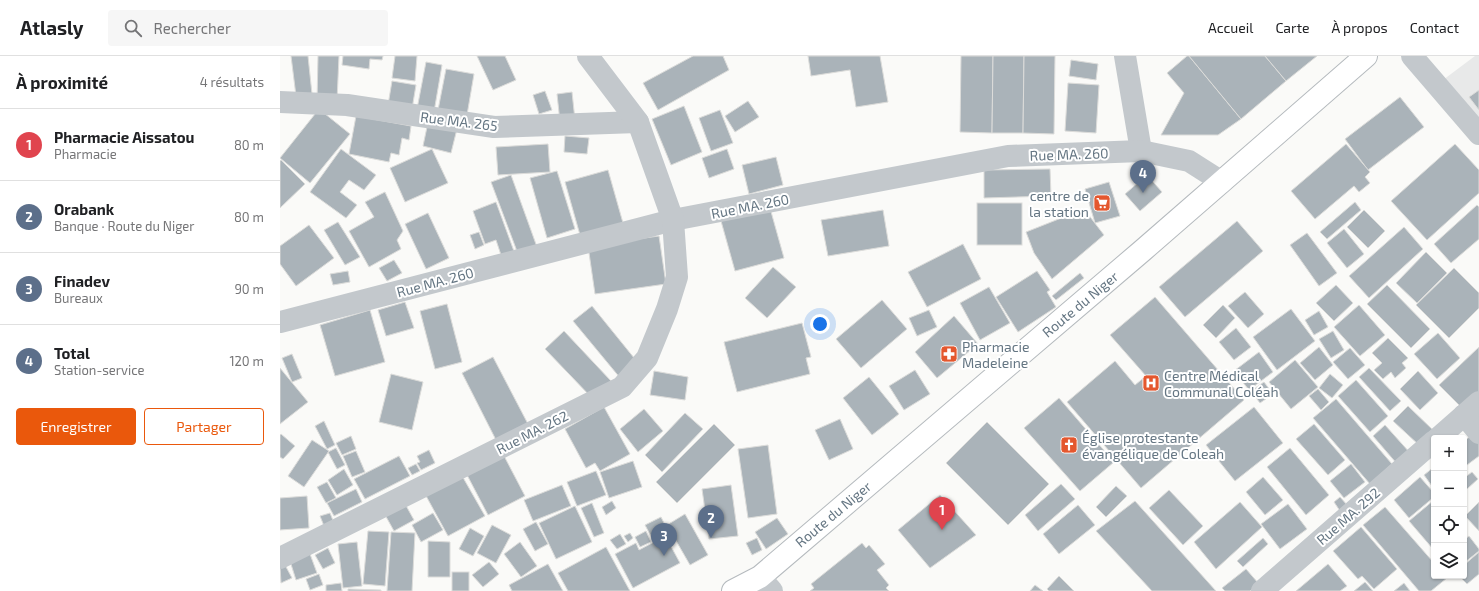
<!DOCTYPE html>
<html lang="fr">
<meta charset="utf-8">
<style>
body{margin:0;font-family:"Exo 2",sans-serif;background:#f6f6f6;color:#202124}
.controls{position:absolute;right:12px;bottom:12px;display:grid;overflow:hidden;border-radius:4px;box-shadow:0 1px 3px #0004}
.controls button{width:36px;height:36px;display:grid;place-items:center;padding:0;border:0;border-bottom:1px solid #e0e0e0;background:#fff;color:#202124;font:20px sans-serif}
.you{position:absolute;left:540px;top:268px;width:14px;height:14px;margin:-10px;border:3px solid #fff;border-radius:50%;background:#1a73e8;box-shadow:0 0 0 6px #1a73e833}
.badge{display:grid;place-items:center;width:26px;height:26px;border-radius:50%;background:#ea580c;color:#fff;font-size:13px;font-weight:700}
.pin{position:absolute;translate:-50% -33px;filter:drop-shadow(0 1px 2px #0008)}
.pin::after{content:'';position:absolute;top:21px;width:14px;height:12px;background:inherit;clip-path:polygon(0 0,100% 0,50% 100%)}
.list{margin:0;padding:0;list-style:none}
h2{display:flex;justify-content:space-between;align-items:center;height:52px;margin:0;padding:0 16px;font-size:17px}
h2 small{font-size:13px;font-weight:400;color:#757577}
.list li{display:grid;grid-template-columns:26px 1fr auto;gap:12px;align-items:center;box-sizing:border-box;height:72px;padding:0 16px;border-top:1px solid #e0e0e0}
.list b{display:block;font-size:15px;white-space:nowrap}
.list p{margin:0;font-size:13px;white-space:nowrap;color:#757577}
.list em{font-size:13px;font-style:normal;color:#757577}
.actions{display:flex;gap:8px;padding:12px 16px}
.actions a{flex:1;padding:9px 0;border:1px solid #ea580c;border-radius:4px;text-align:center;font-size:14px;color:#ea580c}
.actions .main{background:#ea580c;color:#fff}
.icon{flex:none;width:22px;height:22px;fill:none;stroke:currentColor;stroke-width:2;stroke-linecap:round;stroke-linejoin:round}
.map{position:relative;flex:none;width:1199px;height:535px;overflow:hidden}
header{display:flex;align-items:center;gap:24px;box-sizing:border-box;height:56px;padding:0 20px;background:#fff;border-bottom:1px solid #e0e0e0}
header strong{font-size:19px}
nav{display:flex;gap:22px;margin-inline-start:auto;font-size:14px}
.search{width:280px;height:36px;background:#f6f6f6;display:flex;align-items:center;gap:10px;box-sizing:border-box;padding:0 14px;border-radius:4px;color:#757577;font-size:15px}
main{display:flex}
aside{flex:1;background:#fff}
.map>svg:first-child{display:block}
</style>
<header>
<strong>Atlasly</strong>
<div class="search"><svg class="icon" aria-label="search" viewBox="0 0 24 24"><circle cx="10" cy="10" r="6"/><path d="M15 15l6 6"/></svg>Rechercher</div>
<nav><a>Accueil</a><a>Carte</a><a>À propos</a><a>Contact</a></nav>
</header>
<main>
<aside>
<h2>À proximité<small>4 résultats</small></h2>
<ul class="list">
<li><span class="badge" style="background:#e0444e">1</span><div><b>Pharmacie Aissatou</b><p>Pharmacie</p></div><em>80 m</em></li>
<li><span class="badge" style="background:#5c6f8a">2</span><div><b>Orabank</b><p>Banque · Route du Niger</p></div><em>80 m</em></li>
<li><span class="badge" style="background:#5c6f8a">3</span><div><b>Finadev</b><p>Bureaux</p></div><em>90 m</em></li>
<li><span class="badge" style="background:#5c6f8a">4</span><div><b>Total</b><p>Station-service</p></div><em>120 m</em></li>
</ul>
<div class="actions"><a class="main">Enregistrer</a><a>Partager</a></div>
</aside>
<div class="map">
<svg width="1199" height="535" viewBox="0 0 1199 535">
<rect width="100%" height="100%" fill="#fafaf8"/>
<!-- built -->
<polygon fill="#e8e9e9" points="1195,0 1199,0 1199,64 1163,24"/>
<!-- building -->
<g fill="#aab3b9" stroke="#dcdcda">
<polygon points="11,0 28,0 32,38 16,40"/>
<polygon points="38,0 59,0 57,45 37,45"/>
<polygon points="63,0 103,0 102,4 90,3 89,13 62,9"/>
<polygon points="115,0 137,0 135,25 112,22"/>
<polygon points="197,0 225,0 236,24 213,34"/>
<polygon points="413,0 443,0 449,14 378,54 363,27"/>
<polygon points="528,0 600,0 608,46 576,51 570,14 531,20"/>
<polygon points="681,0 713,0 712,77 680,76"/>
<polygon points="713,0 744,0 743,77 712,77"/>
<polygon points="744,0 775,0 774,78 743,77"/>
<polygon points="907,0 909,0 961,63 938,79 881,79 904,37 887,17"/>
<polygon points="909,0 985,0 1006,25 961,63"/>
<polygon points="985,0 1037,0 1006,25"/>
<polygon points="791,4 818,8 816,24 789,20"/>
<polygon points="146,6 162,9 154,56 137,53"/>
<polygon points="166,13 194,18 187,59 158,54"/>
<polygon points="112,25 136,29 132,53 108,49"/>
<polygon points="788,27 819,29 816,77 785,75"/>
<polygon points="1199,34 1199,54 1189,41"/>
<polygon points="265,35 272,54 259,58 253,39"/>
<polygon points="292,36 295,64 280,66 277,38"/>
<polygon points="1120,41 1144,71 1088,114 1065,83"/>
<polygon points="468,45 479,61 455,76 445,60"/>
<polygon points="404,50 422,96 391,109 372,63"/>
<polygon points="39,53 70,78 30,127 0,102"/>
<polygon points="440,54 453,87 431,95 419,62"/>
<polygon points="76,60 131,70 129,84 122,82 119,99 111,97 109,106 69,98"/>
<polygon points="147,71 177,73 171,97 143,90"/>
<polygon points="285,80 309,82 307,98 284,96"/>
<polygon points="268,88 270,116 218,119 216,91"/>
<polygon points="1066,88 1090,116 1085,121 1090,127 1079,136 1074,130 1035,163 1011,135"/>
<polygon points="1175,88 1199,114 1199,137 1147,184 1111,145"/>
<polygon points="61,93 96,119 84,134 69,124 60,136 77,149 66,162 30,136"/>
<polygon points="152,93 168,127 125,146 110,112"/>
<polygon points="447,93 454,113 429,122 422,102"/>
<polygon points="496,101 503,129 469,138 462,109"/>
<polygon points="1,104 25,128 0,152 0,105"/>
<polygon points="770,113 771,140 704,142 704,114"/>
<polygon points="328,114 343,167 300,179 285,126"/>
<polygon points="277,115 295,173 267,182 250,122"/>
<polygon points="231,119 257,191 238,198 211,126"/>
<polygon points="867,119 882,136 860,155 845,138"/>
<polygon points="829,126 840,160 815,167 805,133"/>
<polygon points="105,136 123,175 117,184 121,193 89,211 69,175 94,161 85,146"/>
<polygon points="216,146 235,198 222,202 216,184 205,188 193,155"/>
<polygon points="1075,146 1081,154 1047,183 1040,176"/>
<rect x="697" y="147" width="45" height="42"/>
<polygon points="1197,149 1199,151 1199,183 1171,207 1154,188"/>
<polygon points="490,152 504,202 455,215 441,165"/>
<polygon points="804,153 824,179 772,223 754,197 746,176"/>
<polygon points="603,154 609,190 548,200 541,164"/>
<polygon points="1084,154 1105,175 1088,192 1067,171"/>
<polygon points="148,157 169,202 146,213 125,168"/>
<polygon points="957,165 983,195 905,261 879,231"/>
<polygon points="58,166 80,201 65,209 44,174"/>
<polygon points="29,169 54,202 16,230 0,208 0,190"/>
<polygon points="1124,171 1143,193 1089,242 1069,220"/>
<polygon points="1064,173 1084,198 1067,212 1047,187"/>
<polygon points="199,176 204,189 195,193 190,179"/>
<polygon points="1027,177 1057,217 1039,230 1010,189"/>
<polygon points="379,180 386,228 315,238 308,190"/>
<polygon points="683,188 701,223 647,251 628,216"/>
<polygon points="1146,196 1167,217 1137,247 1116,227"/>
<polygon points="114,204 122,217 107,225 99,212"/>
<polygon points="493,211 516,231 487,262 465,242"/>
<polygon points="1174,212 1199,237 1199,252 1169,282 1136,249"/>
<polygon points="68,215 70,226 53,229 50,218"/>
<polygon points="757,215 770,234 767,236 776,251 738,276 716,241"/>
<polygon points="800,217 804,222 776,244 772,240"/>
<polygon points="1056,229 1073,247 1054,265 1036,247"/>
<polygon points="1107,229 1150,273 1131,292 1087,248"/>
<polygon points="709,231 730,267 700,284 680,247"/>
<polygon points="965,236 984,258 968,272 948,250"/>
<polygon points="875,241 964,344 861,432 787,346 835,305 855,329 866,320 830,279"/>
<polygon points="602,244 627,273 581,312 556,283"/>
<polygon points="125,246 134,272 106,280 98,254"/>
<polygon points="167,248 182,306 155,313 140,255"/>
<polygon points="943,249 955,262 936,282 923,269"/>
<polygon points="1079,249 1105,279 1080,300 1054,271"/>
<polygon points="312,250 359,308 341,323 293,265"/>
<polygon points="1011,253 1035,285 997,314 973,281"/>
<polygon points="90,254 105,306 55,320 40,269"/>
<polygon points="649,254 657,271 637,280 629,262"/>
<polygon points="1039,255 1048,271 1034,279 1025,264"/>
<polygon points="674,260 698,288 657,322 635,296"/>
<polygon points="522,267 531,301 526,302 530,318 457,336 444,286"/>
<polygon points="956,272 971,291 954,304 939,286"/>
<polygon points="284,275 331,325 312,342 265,293"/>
<polygon points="1053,275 1064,294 1051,302 1039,283"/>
<polygon points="1158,277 1180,302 1157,323 1134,298"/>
<polygon points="1108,282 1128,302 1122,307 1126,312 1115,322 1111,316 1103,323 1094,314 1102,307 1092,297"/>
<polygon points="1039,291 1053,309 1035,324 1020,307"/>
<polygon points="1199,291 1199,340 1184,354 1159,329"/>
<polygon points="1070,292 1085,309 1068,323 1053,306"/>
<polygon points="979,296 993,316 969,334 954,315"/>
<polygon points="12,298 22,322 12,326 2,302"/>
<polygon points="213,301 248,368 216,384 182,317"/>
<polygon points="1015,304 1038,331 1011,353 989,326"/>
<polygon points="0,312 28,346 0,368"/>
<polygon points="1089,312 1121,345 1110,355 1079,321"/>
<polygon points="635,314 650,338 624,354 609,330"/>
<polygon points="374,315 408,321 405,344 370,339"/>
<polygon points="1138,315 1158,337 1140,354 1120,333"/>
<polygon points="111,318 143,326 132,374 99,366"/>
<polygon points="1050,318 1063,329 1052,342 1039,332"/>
<polygon points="589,321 619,358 592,379 563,342"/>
<polygon points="1076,324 1108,360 1090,376 1058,340"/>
<polygon points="984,326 993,338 980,347 971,335"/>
<polygon points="1038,333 1049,346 1041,354 1029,340"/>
<polygon points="779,342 834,406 800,435 744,372"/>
<polygon points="1056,343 1112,408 1090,428 1033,362"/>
<polygon points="1128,350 1154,375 1140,390 1113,365"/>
<polygon points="324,351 350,398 320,415 315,407 306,412 285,373"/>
<polygon points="974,351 1003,387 955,425 926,389"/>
<polygon points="364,353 383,375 358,396 340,373"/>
<polygon points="405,357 423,373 382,416 365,399"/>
<polygon points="560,363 573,393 549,404 535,374"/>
<polygon points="44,365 55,389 47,393 35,370"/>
<polygon points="707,366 769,428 728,469 666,407"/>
<polygon points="434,368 455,389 397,447 376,426"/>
<polygon points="1034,368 1065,404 1048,419 1016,383"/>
<polygon points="1105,369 1131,398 1118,409 1093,380"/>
<polygon points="1,378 15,390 3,403 0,401 0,379"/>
<polygon points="1192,379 1199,388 1199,400 1187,409 1184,405 1184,385"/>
<polygon points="71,380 76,393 62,399 56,387"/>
<polygon points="32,384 49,395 24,431 8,420"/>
<polygon points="488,389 497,458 468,462 458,393"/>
<polygon points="56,392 65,409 57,413 48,396"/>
<polygon points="1010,392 1049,439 1026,459 987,411"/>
<polygon points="149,394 155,407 141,414 137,407 140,406 137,400"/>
<polygon points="76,395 85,416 72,421 63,400"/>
<polygon points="223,398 245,440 208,459 186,417"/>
<polygon points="119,400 130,420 85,443 74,423"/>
<polygon points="353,405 362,431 329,442 320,416"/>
<polygon points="136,408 140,415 132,419 128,412"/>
<polygon points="1071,408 1085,426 1064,442 1050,425"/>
<polygon points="1154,411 1154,433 1144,419"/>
<polygon points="64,413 73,429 57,439 48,424"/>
<polygon points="316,415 326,439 297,450 287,426"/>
<polygon points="1192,416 1198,423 1187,433 1184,430 1184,422"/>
<polygon points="181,418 205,460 168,480 145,438"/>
<polygon points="983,421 1003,444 985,459 966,436"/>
<polygon points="1140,421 1154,437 1154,441 1129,462 1114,444"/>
<polygon points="47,426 56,442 46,447 37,431"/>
<polygon points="781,428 795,443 758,475 745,459"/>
<polygon points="282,429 291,450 253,465 244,444"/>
<polygon points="451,429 458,480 429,483 422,433"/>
<polygon points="836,430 847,440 826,461 816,451"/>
<polygon points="76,433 82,446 54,460 47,447"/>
<polygon points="889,434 923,470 903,489 869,452"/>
<polygon points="660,439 696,479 650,512 618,474"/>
<polygon points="27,440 29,472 0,474 0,442"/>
<polygon points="1060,441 1068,450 1060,455 1054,446"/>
<polygon points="1154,444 1154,492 1153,493 1129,465"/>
<polygon points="332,445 336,452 326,459 322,451"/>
<polygon points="855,445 936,535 872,535 816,475"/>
<polygon points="124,446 134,464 114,475 104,457"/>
<polygon points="960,446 982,471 936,513 914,486"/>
<polygon points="1199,446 1199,475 1185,460"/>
<polygon points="312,447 324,477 314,481 301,452"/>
<polygon points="1008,448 1027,473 1000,493 981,468"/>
<polygon points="798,449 815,469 779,498 763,478"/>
<polygon points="295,450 312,486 276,503 259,467"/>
<polygon points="1105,451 1154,507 1154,520 1165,520 1167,522 1151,535 1139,535 1083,469"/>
<polygon points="50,457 54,467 44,470 40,460"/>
<polygon points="153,457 163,474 141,486 132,469"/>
<polygon points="405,458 428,499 410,509 387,469"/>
<polygon points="381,461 385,469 381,472 400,507 353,532 335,498 356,487 359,494 374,486 365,469"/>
<polygon points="497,462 508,478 486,493 475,476"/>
<polygon points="256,466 268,488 255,495 243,473"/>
<polygon points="212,469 231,479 216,507 197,497"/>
<polygon points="1081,471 1117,513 1094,533 1082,520 1078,523 1053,495"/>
<polygon points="190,472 204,480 193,500 179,493"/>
<polygon points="88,475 109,476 105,530 83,528"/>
<polygon points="366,475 371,486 360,491 355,481"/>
<polygon points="111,476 135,477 132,535 107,535"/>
<polygon points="350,477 353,482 348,486 344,480"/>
<polygon points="340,478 346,488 337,493 330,484"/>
<polygon points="1189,480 1199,493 1199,495 1184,507 1184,484"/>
<polygon points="477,482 482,494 472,499 466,487"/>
<polygon points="983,482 988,488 963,511 957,505"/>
<polygon points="148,485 170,486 170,521 148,521"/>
<polygon points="77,486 82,530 63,532 58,488"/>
<polygon points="240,486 257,510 241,521 224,498"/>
<polygon points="582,487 586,492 589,489 605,508 597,514 609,529 606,532 609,535 530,535 534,532 531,528"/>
<polygon points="326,491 350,535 288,535 278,517"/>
<polygon points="48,492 55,507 43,513 35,499"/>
<polygon points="1199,496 1199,518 1187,528 1179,520 1184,520 1184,509"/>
<polygon points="30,498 37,517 16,524 10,505"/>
<polygon points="209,506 219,518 203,531 192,519"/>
<polygon points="268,508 283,535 232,535 229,529"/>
<polygon points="1048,508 1067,530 1060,535 1016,535"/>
<polygon points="5,509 12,522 1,527 0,511"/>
<polygon points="966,513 979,528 970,535 945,535 942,532"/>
<rect x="172" y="516" width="17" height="19"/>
<polygon points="39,518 43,529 30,534 26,523"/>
<polygon points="779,520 794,535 769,535 767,533"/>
<polygon points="1085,526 1093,535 1074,535"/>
<polygon points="61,527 62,535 46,535 46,529"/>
<polygon points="1124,527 1130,535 1114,535"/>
<polygon points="755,529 763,535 750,535"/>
<polygon points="68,533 101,534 101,535 68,535"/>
</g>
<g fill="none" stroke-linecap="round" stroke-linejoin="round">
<!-- major casing -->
<g stroke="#b5babe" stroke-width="24">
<polyline id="major" points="453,535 480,521 862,195 1086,0"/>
</g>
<!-- minor -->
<g stroke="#c3c8cc" stroke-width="22">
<polyline points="845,0 861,95"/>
<polyline points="1132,0 1199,78"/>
<polyline points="0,46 67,49 214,71 358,66"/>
<polyline points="0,266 393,164 728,100 861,95 909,105 942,126"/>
<polyline points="1184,359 1199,377"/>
<polyline points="1158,382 1199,346"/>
<polyline points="0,502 342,331 367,302 387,253 397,221 393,164 358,66 308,0"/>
<polyline points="480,521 492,535"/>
<polyline points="982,535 1154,385"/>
</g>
<!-- major -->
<use href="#major" stroke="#fff" stroke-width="22"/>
</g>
<!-- icons -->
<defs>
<g id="supermarket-square" transform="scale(0.9)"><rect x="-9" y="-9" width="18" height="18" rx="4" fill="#e4572e" stroke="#fff"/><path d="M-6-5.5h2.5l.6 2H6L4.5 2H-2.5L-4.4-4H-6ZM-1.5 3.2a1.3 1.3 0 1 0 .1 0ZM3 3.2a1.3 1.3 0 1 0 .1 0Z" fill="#fff"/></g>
<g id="pharmacy-square" transform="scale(0.9)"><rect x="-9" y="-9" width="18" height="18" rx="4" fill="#e4572e" stroke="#fff"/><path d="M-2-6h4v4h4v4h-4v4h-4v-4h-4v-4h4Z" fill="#fff"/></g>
<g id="hospital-square" transform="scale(0.9)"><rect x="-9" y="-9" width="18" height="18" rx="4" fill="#e4572e" stroke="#fff"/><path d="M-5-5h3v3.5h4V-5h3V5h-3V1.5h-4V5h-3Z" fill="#fff"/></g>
<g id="church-square" transform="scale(0.9)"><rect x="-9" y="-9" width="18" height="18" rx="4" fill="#e4572e" stroke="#fff"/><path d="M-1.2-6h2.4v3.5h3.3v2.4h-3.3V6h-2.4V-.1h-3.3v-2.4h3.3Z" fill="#fff"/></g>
</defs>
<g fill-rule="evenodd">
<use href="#supermarket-square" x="822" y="147"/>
<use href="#pharmacy-square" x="669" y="298"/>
<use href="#hospital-square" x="871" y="327"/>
<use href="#church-square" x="789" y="389"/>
</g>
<g text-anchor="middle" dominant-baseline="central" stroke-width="4" stroke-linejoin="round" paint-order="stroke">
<!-- street labels -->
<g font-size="14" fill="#657683" stroke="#fff">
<text transform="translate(179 65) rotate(7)">Rue MA. 265</text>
<text transform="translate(789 98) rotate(-2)">Rue MA. 260</text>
<text transform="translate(470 150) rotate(-11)">Rue MA. 260</text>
<text transform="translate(155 226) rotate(-15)">Rue MA. 260</text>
<text transform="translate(800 248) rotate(-40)">Route du Niger</text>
<text transform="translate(252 376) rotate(-27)">Rue MA. 262</text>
<text transform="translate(553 458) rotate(-40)">Route du Niger</text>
<text transform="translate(1068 460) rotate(-41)">Rue MA. 292</text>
</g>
<!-- poi labels -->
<g font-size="14" fill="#657683" stroke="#fff" text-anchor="start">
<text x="809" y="139" text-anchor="end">centre de<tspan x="809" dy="16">la station</tspan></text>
<text x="682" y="290">Pharmacie<tspan x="682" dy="16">Madeleine</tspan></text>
<text x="884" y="319">Centre Médical<tspan x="884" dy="16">Communal Coléah</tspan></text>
<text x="802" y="381">Église protestante<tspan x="802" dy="16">évangélique de Coleah</tspan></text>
</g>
</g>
</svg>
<div class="controls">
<button>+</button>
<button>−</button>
<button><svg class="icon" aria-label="locate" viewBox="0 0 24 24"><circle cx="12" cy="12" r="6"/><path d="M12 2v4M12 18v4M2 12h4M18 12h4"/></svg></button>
<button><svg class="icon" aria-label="layers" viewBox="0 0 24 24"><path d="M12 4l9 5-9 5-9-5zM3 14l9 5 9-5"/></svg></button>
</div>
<div class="you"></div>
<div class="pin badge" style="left:662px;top:474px;background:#e0444e">1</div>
<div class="pin badge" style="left:431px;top:482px;background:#5c6f8a">2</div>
<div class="pin badge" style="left:384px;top:500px;background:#5c6f8a">3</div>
<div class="pin badge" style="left:863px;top:137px;background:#5c6f8a">4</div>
</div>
</main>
